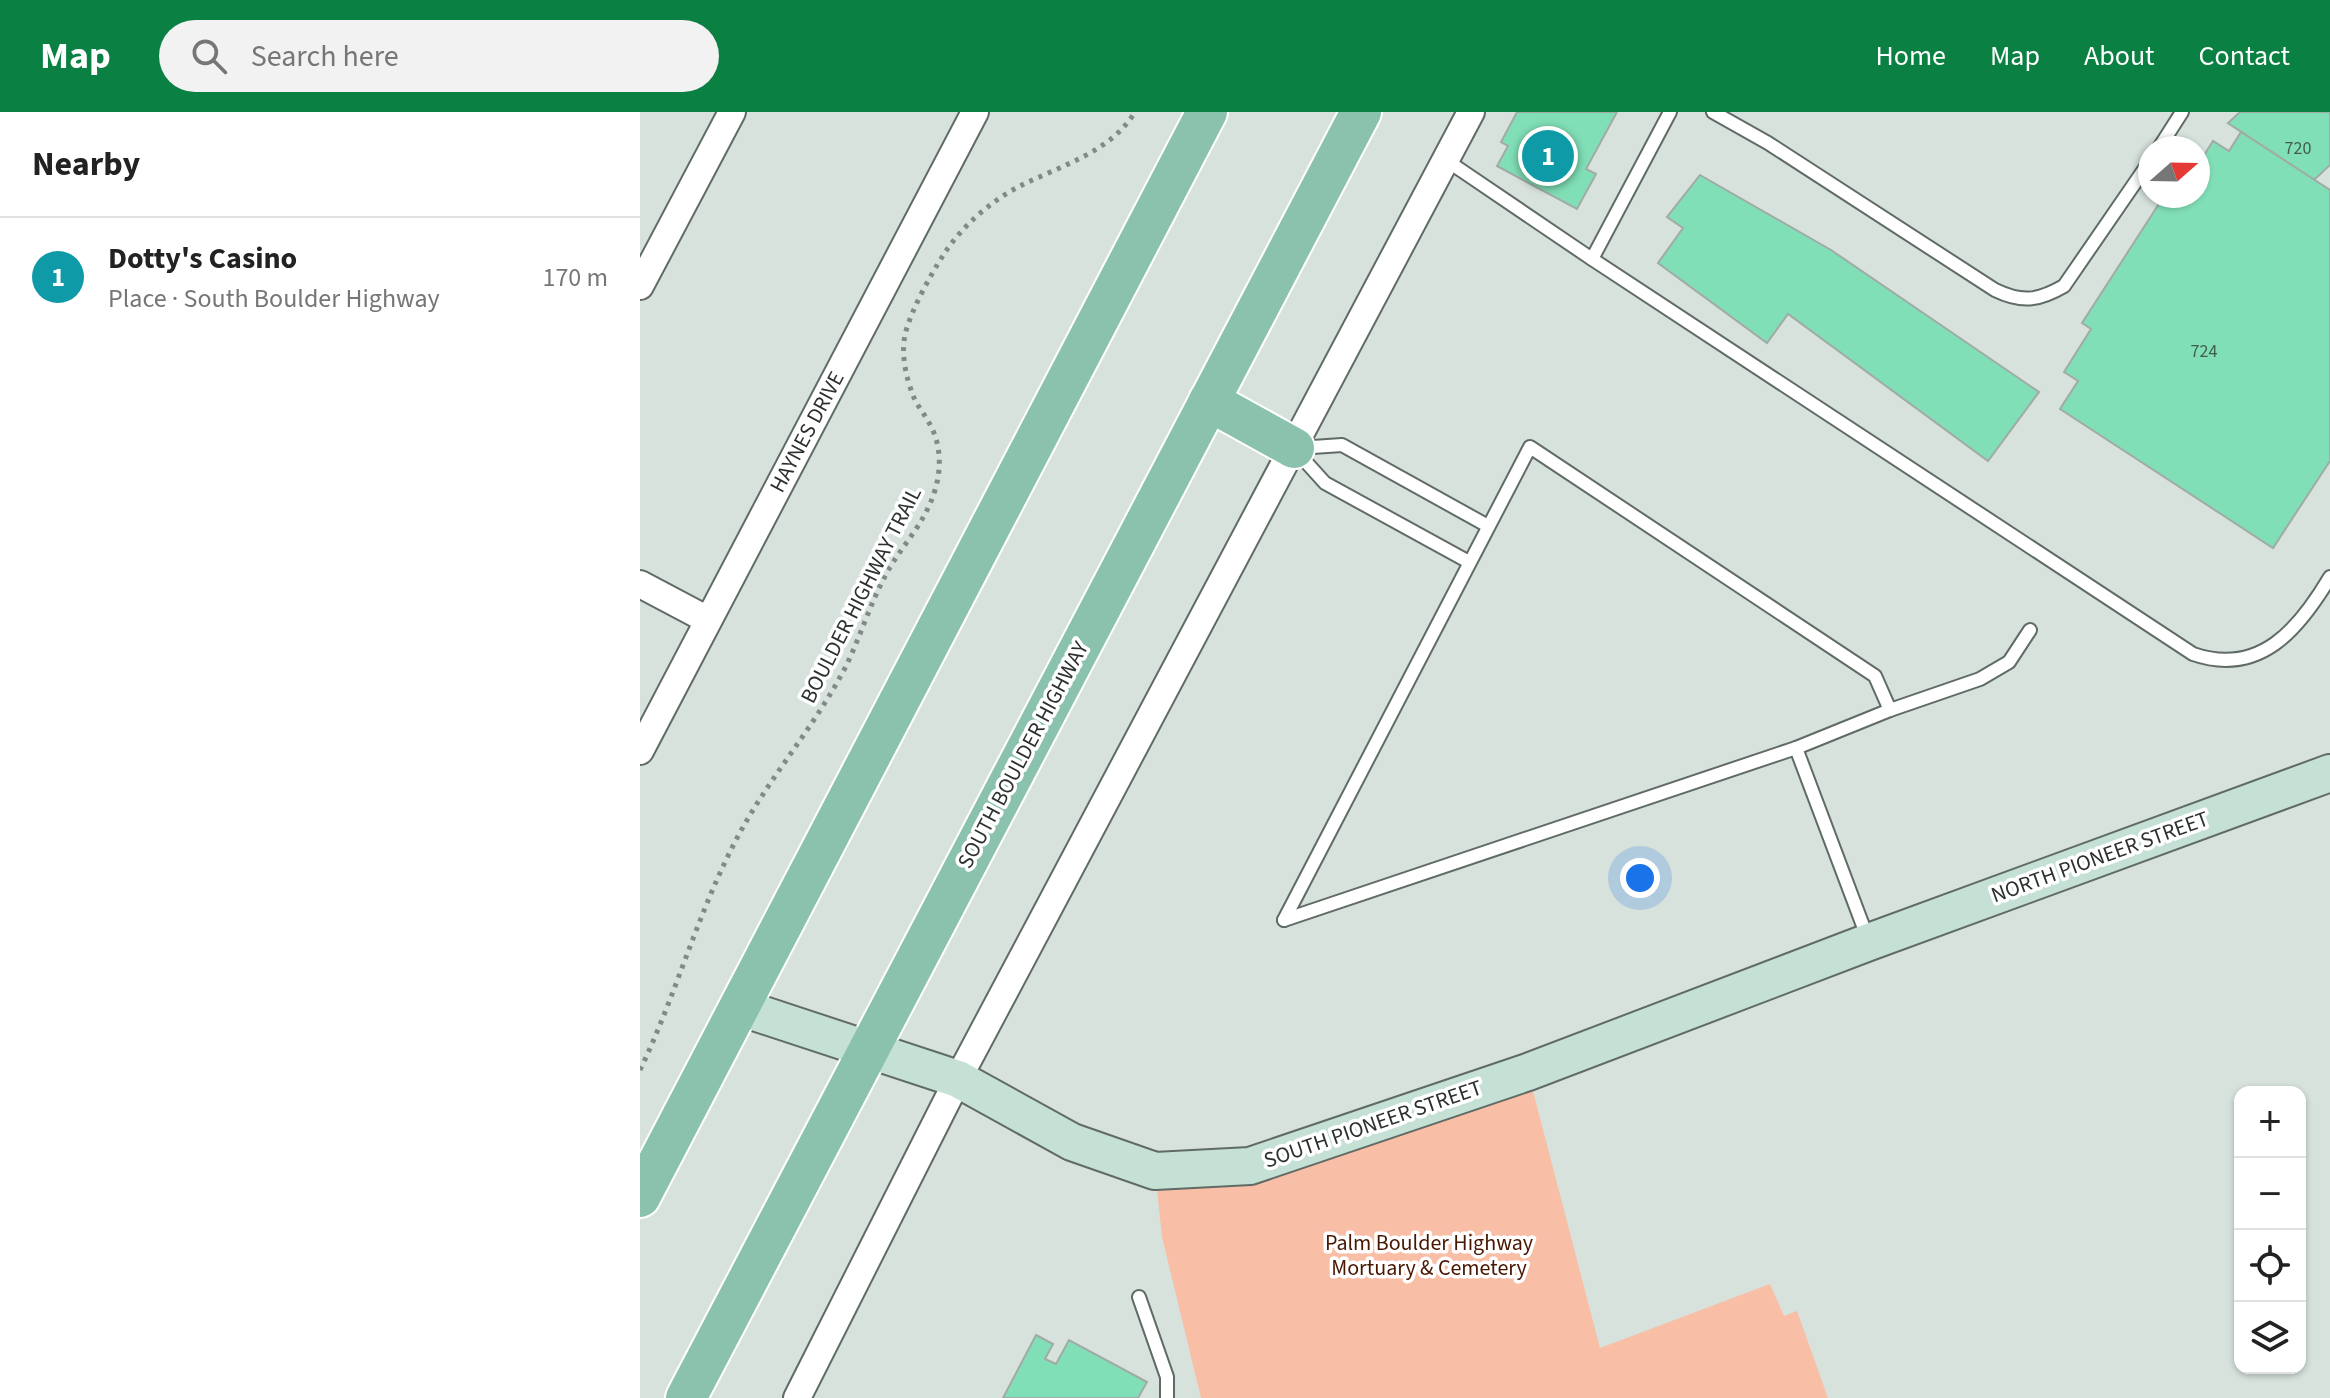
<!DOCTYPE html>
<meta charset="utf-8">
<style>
body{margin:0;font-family:"Source Sans 3",sans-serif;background:#f2f2f2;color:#222}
.controls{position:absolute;right:24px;bottom:24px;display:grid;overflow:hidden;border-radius:16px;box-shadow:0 2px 6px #0004}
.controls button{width:72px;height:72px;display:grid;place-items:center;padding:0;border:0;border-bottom:2px solid #e0e0e0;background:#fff;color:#222;font:40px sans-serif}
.compass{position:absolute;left:1498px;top:24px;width:72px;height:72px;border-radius:50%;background:#fff;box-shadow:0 2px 6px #0004;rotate:70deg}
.you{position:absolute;left:1000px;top:766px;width:28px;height:28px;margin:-20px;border:6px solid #fff;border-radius:50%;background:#1a73e8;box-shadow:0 0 0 12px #1a73e833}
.badge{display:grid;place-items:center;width:52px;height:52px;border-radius:50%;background:#0b8043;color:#fff;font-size:26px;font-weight:700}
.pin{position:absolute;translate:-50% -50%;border:4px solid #fff;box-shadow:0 2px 8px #0006}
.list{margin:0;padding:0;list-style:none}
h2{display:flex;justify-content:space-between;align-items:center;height:104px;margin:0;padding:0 32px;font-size:34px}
h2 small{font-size:26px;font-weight:400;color:#767676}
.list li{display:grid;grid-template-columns:52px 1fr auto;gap:24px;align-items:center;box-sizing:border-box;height:120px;padding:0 32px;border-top:2px solid #e0e0e0}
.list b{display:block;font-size:30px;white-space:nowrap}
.list p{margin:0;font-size:26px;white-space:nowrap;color:#767676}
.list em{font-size:26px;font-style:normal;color:#767676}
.icon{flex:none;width:44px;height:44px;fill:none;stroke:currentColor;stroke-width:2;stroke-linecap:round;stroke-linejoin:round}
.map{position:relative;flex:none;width:1690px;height:1286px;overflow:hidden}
header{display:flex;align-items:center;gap:48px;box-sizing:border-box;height:112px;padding:0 40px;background:#0b8043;color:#fff}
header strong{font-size:38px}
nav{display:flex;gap:44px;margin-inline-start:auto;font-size:28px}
.search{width:560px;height:72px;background:#f2f2f2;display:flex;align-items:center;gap:20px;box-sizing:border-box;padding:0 28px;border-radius:44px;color:#767676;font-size:30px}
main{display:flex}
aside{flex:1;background:#fff}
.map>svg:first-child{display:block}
</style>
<header>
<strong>Map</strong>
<div class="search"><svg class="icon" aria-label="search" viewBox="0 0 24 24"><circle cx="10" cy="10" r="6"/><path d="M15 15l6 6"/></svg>Search here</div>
<nav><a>Home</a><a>Map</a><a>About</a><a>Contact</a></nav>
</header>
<main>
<aside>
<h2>Nearby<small></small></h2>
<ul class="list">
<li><span class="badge" style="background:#0f9aa8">1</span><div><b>Dotty's Casino</b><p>Place · South Boulder Highway</p></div><em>170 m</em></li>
</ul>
</aside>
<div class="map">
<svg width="1690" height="1286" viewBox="0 0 1690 1286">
<rect width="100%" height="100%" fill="#d7e2dd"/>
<!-- green -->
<polygon fill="#f8bea6" points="888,960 960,1236 1130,1172 1144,1204 1157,1199 1188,1286 561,1286 522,1125 515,1059 610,1053"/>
<!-- building -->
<g fill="#80dfb7" stroke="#a1aba6" stroke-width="2">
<polygon points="877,0 977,0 946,57 956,62 937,97 857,54 868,34 861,30"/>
<polygon points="1600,0 1690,0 1690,53 1674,68 1588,11"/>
<polygon points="1601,20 1690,78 1690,349 1633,436 1420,297 1438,269 1424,260 1451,217 1442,211 1524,84 1558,84 1558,53 1573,29 1589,39"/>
<polygon points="1060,63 1191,138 1399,280 1348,349 1148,202 1127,231 1018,151 1043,116 1027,105"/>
<polygon points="396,1223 413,1232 405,1247 416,1252 429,1228 507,1270 498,1286 363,1286"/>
</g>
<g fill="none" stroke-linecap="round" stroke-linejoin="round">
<!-- lane casing -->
<g stroke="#616b66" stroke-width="16">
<g id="lane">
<path d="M1073,0l55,31 227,147c27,13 43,11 69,-4l86,-125"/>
<polyline points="1519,36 1542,0"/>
<path d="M806,48l146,99 601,395c67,23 106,-25 137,-77"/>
<polyline points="952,147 1030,0"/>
<polyline points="658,336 702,333 848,414"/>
<polyline points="656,339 685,371 829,450"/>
<polyline points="1156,636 1228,827"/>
<polyline points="644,808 890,335 1235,564 1250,598"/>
<polyline points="644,808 1156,636 1250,598 1340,567 1369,550 1390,518"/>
<polyline points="499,1185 527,1265 527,1286"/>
</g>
</g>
<!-- street casing -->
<g stroke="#616b66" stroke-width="30">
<g id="street">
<polyline points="0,174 92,0"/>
<polyline points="0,472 68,508"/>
<polyline points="0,639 335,0"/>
<polyline points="157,1286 318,967 831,0"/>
</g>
</g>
<!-- secondary casing -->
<g stroke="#616b66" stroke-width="40">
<polyline id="secondary" points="99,895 318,967 432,1030 515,1059 610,1054 888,960 1229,830 1690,661"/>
</g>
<!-- primary casing -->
<g stroke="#fff" stroke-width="44">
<g id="primary">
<polyline points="569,289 654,336"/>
<polyline points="0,1085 567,0"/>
<polyline points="46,1286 721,0"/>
</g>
</g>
<!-- path -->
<path stroke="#828986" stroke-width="5" stroke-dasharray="4 6" stroke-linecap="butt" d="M0,958c40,-83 62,-175 110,-255 30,-50 68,-95 95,-147 16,-32 26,-68 44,-99 16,-27 37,-48 46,-79 7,-23 6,-48 -7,-69 -5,-9 -12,-17 -15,-26 -7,-17 -12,-41 -8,-60 5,-23 26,-61 39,-81 18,-28 47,-53 76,-68 40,-20 91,-34 115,-74"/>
<!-- lane -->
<use href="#lane" stroke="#fff" stroke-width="12"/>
<!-- street -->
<use href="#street" stroke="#fff" stroke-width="26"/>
<!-- secondary -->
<use href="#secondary" stroke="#c5e1d6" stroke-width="36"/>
<!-- primary -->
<use href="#primary" stroke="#8bc2ad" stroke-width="40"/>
</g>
<g text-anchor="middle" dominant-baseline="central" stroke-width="7" stroke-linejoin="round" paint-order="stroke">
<!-- number labels -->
<g font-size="18" fill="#415c50">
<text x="1658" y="36">720</text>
<text x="1564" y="239">724</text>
</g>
<!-- street labels -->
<g font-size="22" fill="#2c302e" stroke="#fff">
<text transform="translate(167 320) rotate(-62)">HAYNES DRIVE</text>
<text transform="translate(221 483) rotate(-63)">BOULDER HIGHWAY TRAIL</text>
<text transform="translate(383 643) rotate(-62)">SOUTH BOULDER HIGHWAY</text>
<text transform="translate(1460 745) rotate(-20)">NORTH PIONEER STREET</text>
<text transform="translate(733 1012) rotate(-19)">SOUTH PIONEER STREET</text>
</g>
<!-- park labels -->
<g font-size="22" fill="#481700" stroke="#fff">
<text x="789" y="1131">Palm Boulder Highway<tspan x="789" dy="25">Mortuary &amp; Cemetery</tspan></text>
</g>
</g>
</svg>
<div class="controls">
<button>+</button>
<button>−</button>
<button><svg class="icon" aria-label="locate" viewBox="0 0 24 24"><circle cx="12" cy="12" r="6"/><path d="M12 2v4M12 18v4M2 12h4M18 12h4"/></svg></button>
<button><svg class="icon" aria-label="layers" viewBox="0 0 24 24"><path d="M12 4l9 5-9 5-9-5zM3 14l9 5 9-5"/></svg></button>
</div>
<svg class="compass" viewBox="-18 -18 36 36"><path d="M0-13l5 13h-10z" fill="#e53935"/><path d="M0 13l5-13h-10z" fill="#767676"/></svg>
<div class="you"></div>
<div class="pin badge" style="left:908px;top:44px;background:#0f9aa8">1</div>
</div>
</main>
